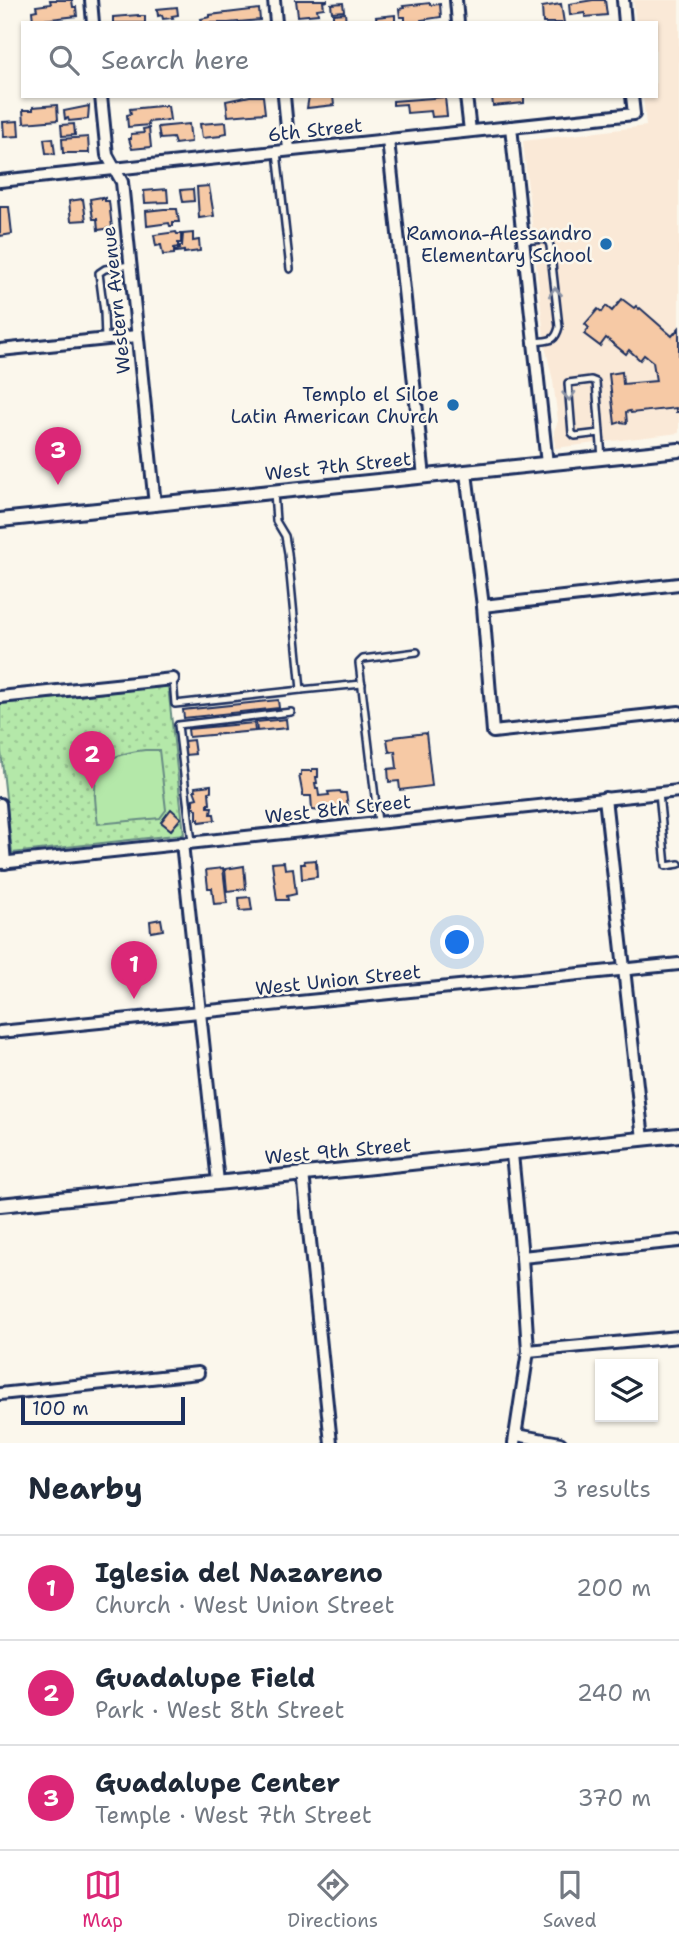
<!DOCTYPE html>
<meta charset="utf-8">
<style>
body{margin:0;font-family:"Shantell Sans",sans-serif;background:#f2f2f3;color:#1f2937}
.controls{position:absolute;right:21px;bottom:21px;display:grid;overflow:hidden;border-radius:0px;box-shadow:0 2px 5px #0004}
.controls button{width:63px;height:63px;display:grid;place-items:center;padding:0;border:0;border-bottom:2px solid #e0e1e3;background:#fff;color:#1f2937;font:35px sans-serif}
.scale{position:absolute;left:21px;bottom:18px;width:164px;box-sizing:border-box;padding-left:7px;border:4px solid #1b2f5e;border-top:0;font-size:19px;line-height:24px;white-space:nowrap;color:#1b2f5e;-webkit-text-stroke:5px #fbf7ec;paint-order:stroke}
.you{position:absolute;left:458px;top:943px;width:24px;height:24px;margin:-18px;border:5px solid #fff;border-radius:50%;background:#1a73e8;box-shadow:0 0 0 10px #1a73e833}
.badge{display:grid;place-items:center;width:46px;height:46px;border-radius:50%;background:#db2777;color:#fff;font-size:23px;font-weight:700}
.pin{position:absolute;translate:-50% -58px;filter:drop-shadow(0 2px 4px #0008)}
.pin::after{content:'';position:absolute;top:37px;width:24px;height:21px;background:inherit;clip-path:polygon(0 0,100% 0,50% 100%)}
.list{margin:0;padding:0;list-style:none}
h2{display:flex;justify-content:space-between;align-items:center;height:91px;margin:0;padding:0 28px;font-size:30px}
h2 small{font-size:23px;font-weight:400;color:#747a83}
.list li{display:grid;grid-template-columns:46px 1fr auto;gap:21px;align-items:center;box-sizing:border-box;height:105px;padding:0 28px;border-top:2px solid #e0e1e3}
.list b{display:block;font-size:26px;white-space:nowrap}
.list p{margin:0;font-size:23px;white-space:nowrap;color:#747a83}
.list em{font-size:23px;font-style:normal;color:#747a83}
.icon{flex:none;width:38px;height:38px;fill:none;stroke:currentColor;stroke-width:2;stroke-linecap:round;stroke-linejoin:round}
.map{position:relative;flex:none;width:679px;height:1443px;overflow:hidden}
.search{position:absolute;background:#fff;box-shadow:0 2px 5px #0004;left:21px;right:21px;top:21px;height:77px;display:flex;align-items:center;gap:18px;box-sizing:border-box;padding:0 24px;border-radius:0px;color:#747a83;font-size:26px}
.sheet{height:406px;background:#fff}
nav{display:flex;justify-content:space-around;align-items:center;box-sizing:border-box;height:98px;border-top:2px solid #e0e1e3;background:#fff;font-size:19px;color:#747a83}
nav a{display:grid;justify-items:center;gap:4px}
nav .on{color:#db2777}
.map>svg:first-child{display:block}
</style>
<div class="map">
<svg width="679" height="1443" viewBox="0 0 679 1443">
<defs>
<pattern id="park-dots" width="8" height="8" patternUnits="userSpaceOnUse" patternTransform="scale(1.75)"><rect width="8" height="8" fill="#b4e8a9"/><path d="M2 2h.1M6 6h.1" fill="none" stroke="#9ac794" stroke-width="1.8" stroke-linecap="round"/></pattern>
</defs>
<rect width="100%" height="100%" fill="#fbf7ec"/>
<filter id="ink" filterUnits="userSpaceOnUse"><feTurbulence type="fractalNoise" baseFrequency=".0143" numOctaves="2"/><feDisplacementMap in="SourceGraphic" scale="14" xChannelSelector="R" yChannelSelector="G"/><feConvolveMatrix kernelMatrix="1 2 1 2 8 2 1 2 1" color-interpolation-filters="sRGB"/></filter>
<g filter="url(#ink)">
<!-- built -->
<polygon fill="#fae9d7" points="633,0 679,0 679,433 555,448 554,431 558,421 553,381 545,346 523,141 646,126 643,96 656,96 656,23 636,23"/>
<!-- park -->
<polygon fill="url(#park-dots)" stroke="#688c84" stroke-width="2" points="168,686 184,834 12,853 0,743 0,704"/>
<!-- garden -->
<path fill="#b4e8a9" stroke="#688c84" stroke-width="2" d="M145,750h14l7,60 -6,8 -62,6c-7,-48 -6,-68 47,-74z"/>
<!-- building -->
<g fill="#f6c9a5" stroke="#1b2f5e" stroke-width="2">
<polygon points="50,0 72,0 73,7 76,7 77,16 33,21 32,11 37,10 36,6 51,4"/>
<polygon points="296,0 327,0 327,1 323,2 324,8 317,9 318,14 298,16"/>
<polygon points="593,0 605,0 607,15 585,17 585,13 570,15 569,4"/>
<polygon points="343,3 344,11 332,12 331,4"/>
<polygon points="430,3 430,5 440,4 441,17 421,20 421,23 405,23 405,17 400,17 399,9 404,8 403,6"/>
<polygon points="561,4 564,23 543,23 542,7"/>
<polygon points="177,7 178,15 172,16 173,18 163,19 162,15 158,16 157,9"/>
<polygon points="259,9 260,20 228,23 202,23 201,19 210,17 210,15"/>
<polygon points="345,13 346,23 333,21 333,14"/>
<polygon points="138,15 138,16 145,16 145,23 113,23 113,17"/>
<polygon points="395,15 395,23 377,23 376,17"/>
<polygon points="250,96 263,96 265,113 228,116 226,101"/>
<polygon points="309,96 333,96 334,105 307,108"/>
<polygon points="492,96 524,96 524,103 493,106"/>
<polygon points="445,97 447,116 432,117 431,111 407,113 406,104 393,105 393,101"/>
<polygon points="57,105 58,120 24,123 23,110 33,110 33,107"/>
<polygon points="89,106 88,119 69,121 68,118 65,119 64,111"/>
<polygon points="160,106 168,106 170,120 148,122 149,125 128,127 127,115 131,114 130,109"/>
<polygon points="18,121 19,136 4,137 3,122"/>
<polygon points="226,122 227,133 221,134 221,136 202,138 200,124"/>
<polygon points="74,124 75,135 62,136 61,125"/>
<polygon points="189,124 191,142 175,144 173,138 160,139 158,127"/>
<polygon points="149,128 151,147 132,149 129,139 131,139 131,134 144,133 143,129"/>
<polygon points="88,137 89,153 63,153 62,139"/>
<polygon points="53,138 55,154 46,153 44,139"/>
<polygon points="209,186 214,216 199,218 197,187"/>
<polygon points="167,189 168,202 145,203 144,191"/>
<polygon points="193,189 194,201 183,202 181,190"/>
<polygon points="102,197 102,199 105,198 105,201 109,201 112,228 98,230 97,219 93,219 90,199"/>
<polygon points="83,199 86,220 71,221 69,201"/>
<polygon points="0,207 9,207 12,234 0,236"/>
<polygon points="164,209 177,209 179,222 173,222 173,226 170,226 169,223 147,226 146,211"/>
<polygon points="176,232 177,234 181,234 181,243 178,243 178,247 174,248 174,254 163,255 161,245 156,246 154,235"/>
<polygon points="193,233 193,241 199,240 200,251 184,253 184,251 176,252 176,250 180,249 179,246 182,246 183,234"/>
<polygon points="622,299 634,308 636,306 639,309 640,308 672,336 679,328 679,412 676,412 676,408 631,413 630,411 626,412 627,423 621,422 615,424 609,374 622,372 623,384 656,381 653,362 644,355 640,360 629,350 626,354 606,338 600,346 584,334 589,328 585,324 598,309 602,312 606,306 612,311"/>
<polygon points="278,700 279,708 184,718 183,710"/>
<polygon points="286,719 287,728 257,731 256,722"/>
<polygon points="254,723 255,731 189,737 188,729"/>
<polygon points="426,733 432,786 400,790 399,781 389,782 388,769 397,768 395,751 389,752 387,739 394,738 394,737"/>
<polygon points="193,740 195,754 185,755 184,741"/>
<polygon points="312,769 318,769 318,777 316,777 317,783 315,783 316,788 318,788 319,796 329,795 328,792 340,791 341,793 346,793 348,806 343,807 343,810 339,810 339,808 333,808 333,810 329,810 329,808 321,809 321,811 312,810 311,796 303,796 299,775 301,775 301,771 312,771"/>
<polygon points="211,785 211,791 209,792 210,804 208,804 208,807 212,807 211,814 214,814 215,820 199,822 199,819 197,819 197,810 193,806 193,799 197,798 194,790 196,790 195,787"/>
<polygon points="171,809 181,818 171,830 161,822"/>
<polygon points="316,860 317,877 302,879 301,864 305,864 304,861"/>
<polygon points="284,862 285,869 293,868 296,894 287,896 288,900 277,900 272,863"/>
<polygon points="244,866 246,889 227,891 225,869"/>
<polygon points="223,868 227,903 214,904 212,888 208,888 206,870"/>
<polygon points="250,897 252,910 240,911 239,898"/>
<polygon points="161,919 163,930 151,932 150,921"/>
</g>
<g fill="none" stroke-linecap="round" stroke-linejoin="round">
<!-- service casing -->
<g stroke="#1b2f5e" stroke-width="10">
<g id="service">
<polyline points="277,152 290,269"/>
<path d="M523,241l22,-2 3,1 2,6 9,81c-4,16 -10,13 -25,15"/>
<polyline points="105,339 104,312 99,273 105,269 130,265"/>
<polyline points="600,433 575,436 572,433 568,383 591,380 596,382 602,458"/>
<polyline points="173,679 175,704 301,690 288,553 285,536 276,521 274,492"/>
<polyline points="301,690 362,684"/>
<polyline points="659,793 666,866 679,864"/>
<polyline points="378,822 359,663 363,659 417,652"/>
<polyline points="192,842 178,725 291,712"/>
</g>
</g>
<!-- minor casing -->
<g stroke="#1b2f5e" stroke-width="16">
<g id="minor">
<polyline points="91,0 93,23"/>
<polyline points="274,0 276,23"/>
<polyline points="456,0 458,23"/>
<polyline points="623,0 625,23"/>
<polyline points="101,96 107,155 122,182 155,505"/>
<polyline points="284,96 289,150"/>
<polyline points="466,96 470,131"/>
<polyline points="511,127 547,464"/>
<polyline points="388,140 424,477"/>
<polyline points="0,181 634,114 632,96"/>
<polyline points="0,350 137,336"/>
<polyline points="466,473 483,606 493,732 679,712"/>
<polyline points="483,606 679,584"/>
<polyline points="0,697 173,679"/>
<polyline points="605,798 643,1139"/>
<polyline points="0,804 5,863"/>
<polyline points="182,843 218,1182"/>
<polyline points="0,863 679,791"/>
<polyline points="0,1032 679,964"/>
<polyline points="512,1154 522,1257 528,1351 514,1443"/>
<polyline points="303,1173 331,1443"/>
<polyline points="522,1257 679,1241"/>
<polyline points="528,1351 679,1337"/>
<polyline points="0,1394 198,1373"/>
<polyline points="517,1435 560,1443"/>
</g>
</g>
<!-- tertiary casing -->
<g stroke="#1b2f5e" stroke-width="18">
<g id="tertiary">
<polyline points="0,520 679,450"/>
<path d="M0,1205c226,-24 453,-45 679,-70"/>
</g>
</g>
<!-- service -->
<use href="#service" stroke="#fbf7ec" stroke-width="5"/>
<!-- minor -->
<use href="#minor" stroke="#fbf7ec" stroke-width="10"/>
<!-- tertiary -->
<use href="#tertiary" stroke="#fbf7ec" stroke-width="12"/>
</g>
<!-- one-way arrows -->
<defs><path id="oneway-chevron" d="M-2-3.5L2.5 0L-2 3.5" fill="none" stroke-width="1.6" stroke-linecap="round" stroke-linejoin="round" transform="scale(1.75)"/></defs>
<g stroke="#8b93a5">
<use href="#oneway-chevron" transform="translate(555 292) rotate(-96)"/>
<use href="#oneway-chevron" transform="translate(569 396) rotate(87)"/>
</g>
</g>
<!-- markers -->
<g fill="#1f6fb2" stroke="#fbf7ec" stroke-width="2.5">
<circle cx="606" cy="244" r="7"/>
<circle cx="453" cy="405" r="7"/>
</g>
<g text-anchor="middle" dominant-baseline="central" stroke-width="5" stroke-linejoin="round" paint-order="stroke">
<!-- street labels -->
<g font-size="19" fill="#1b2f5e" stroke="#fbf7ec">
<text transform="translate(315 130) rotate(-6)">6th Street</text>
<text transform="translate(116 300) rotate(-96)">Western Avenue</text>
<text transform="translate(338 466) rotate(-6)">West 7th Street</text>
<text transform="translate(338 809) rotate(-6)">West 8th Street</text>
<text transform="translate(338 980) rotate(-6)">West Union Street</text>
<text transform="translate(338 1151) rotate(-5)">West 9th Street</text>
</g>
<!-- poi labels -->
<g font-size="19" fill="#1b2f5e" stroke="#fbf7ec" text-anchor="end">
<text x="592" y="233">Ramona-Alessandro<tspan x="592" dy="22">Elementary School</tspan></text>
<text x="439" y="394">Templo el Siloe<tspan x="439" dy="22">Latin American Church</tspan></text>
</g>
</g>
</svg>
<div class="controls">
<button><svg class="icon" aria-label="layers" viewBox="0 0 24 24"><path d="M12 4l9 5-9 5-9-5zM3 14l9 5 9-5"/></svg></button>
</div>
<div class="scale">100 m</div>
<div class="you"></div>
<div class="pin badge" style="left:134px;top:999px">1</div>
<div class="pin badge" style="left:92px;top:789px">2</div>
<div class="pin badge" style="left:58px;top:485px">3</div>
<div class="search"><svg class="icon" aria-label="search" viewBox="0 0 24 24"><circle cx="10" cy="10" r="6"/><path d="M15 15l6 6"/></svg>Search here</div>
</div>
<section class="sheet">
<h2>Nearby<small>3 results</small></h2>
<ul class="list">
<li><span class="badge">1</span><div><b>Iglesia del Nazareno</b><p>Church · West Union Street</p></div><em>200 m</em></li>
<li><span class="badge">2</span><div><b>Guadalupe Field</b><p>Park · West 8th Street</p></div><em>240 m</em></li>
<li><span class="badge">3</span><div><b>Guadalupe Center</b><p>Temple · West 7th Street</p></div><em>370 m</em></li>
</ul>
</section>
<nav>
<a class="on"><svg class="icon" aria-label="map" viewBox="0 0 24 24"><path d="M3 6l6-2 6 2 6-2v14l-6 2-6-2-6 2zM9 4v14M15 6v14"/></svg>Map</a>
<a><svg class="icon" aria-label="directions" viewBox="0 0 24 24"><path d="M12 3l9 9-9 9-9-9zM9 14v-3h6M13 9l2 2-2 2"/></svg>Directions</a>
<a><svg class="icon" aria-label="saved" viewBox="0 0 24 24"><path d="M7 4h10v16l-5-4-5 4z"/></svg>Saved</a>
</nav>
